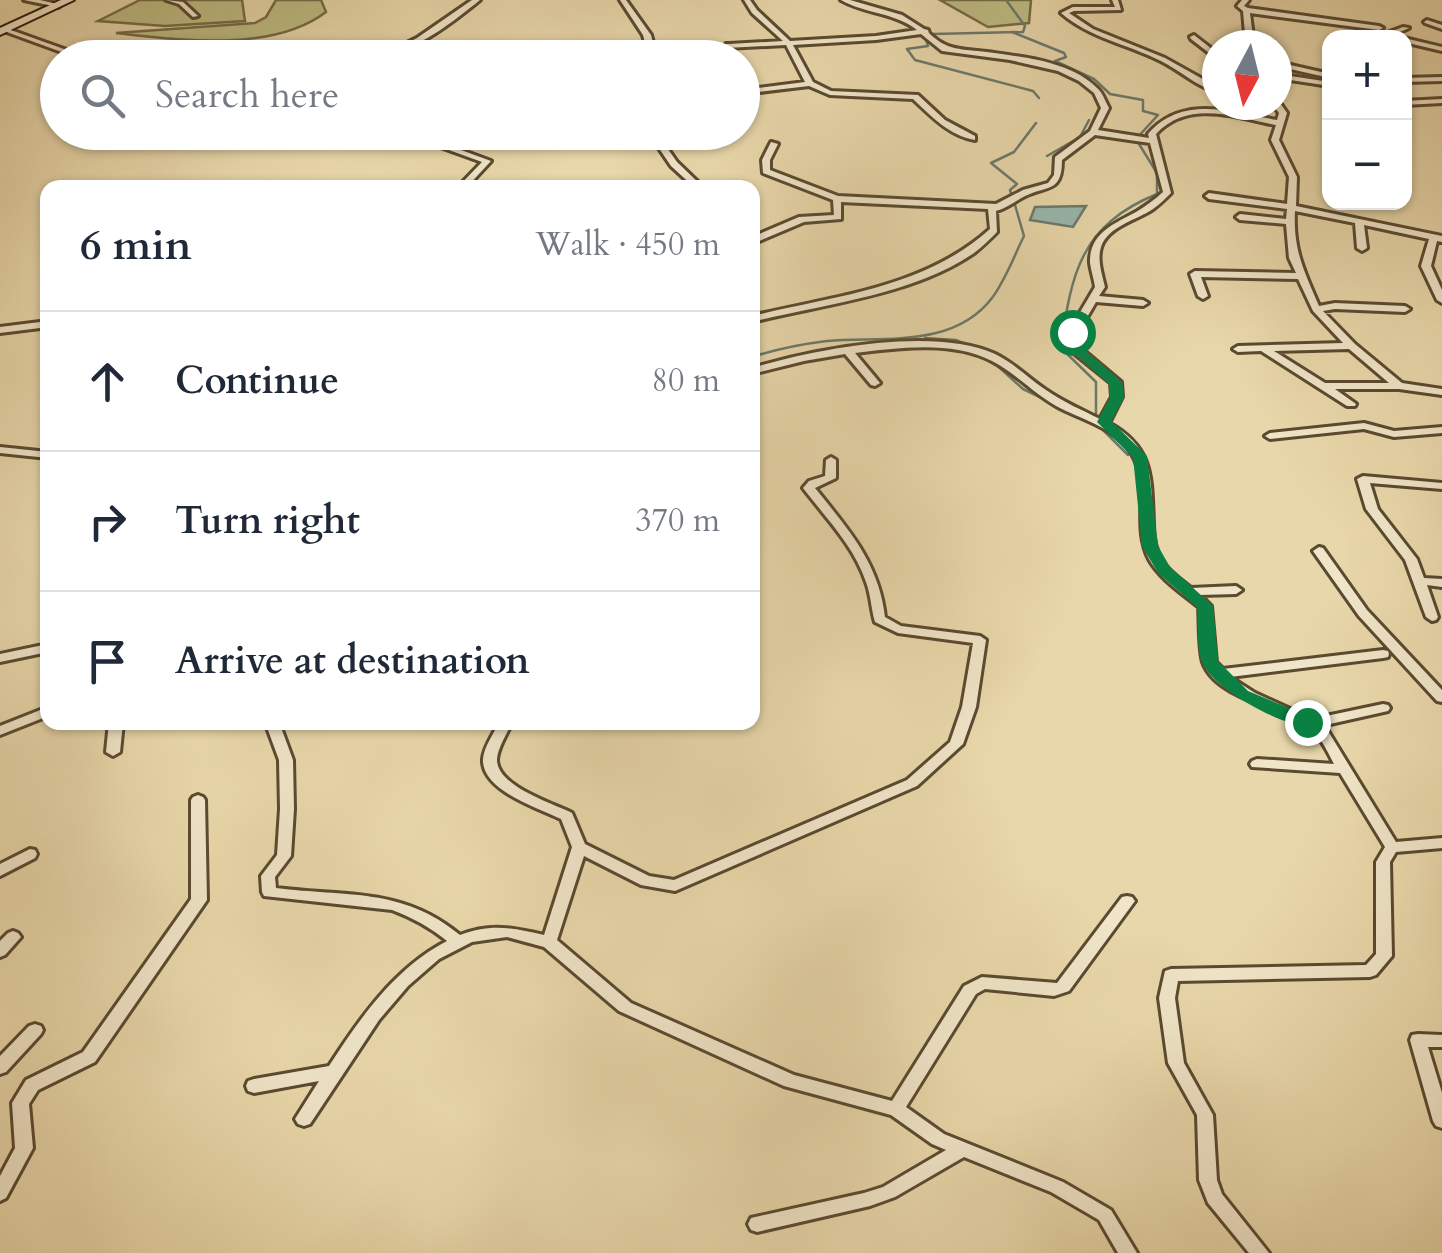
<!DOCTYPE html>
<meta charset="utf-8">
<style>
body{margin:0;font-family:Cardo,serif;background:#f2f2f3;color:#1f2937}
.controls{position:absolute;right:30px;top:30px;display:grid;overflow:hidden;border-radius:20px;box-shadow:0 2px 8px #0004}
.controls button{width:90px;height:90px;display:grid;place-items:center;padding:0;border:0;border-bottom:2px solid #e0e1e3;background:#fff;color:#1f2937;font:50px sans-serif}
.compass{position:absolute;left:1202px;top:30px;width:90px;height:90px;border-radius:50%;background:#fff;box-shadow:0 2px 8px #0004;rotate:187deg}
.stop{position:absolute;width:30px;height:30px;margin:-22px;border:8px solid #0b8043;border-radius:50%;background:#fff}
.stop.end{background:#0b8043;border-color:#fff;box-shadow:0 2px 10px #0008}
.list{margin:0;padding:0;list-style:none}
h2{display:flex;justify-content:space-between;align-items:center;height:130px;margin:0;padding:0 40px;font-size:42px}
h2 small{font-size:32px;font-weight:400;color:#747a83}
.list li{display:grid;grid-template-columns:65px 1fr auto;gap:30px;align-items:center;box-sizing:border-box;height:140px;padding:0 40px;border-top:2px solid #e0e1e3}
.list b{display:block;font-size:38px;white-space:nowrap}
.list em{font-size:32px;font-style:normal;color:#747a83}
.icon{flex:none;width:55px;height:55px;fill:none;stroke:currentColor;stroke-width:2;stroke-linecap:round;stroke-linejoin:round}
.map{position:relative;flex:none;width:1442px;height:1253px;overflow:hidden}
.search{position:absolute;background:#fff;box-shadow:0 2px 8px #0004;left:40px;top:40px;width:720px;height:110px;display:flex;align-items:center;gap:25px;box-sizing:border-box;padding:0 35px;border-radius:55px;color:#747a83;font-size:38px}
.panel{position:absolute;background:#fff;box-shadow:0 2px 8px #0004;left:40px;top:180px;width:720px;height:550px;border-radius:20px}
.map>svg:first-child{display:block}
</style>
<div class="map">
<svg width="1442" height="1253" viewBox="0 0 1442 1253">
<rect width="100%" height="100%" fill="#e8d7aa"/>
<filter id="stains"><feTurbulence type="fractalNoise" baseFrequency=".002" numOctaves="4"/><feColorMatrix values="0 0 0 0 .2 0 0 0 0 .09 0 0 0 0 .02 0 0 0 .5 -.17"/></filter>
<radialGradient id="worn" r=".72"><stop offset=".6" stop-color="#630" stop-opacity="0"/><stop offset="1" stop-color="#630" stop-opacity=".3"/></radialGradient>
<!-- green -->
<g fill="#bebc83" stroke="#746c45" stroke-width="2.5">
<polygon points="140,0 242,0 245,21 165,26 98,21"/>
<path d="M276,0h45l5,12c-54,41 -146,28 -210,21l139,-10 11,-6z"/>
<polygon points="940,0 1031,0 1029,23 988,27"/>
</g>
<!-- water -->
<polygon fill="#98b8ae" stroke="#6c796b" stroke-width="2.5" points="1086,206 1073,227 1030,220 1035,207"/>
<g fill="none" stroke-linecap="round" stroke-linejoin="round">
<!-- stream -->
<g stroke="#6c796b" stroke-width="2.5">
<polyline points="1012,32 1064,53 1066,57 1055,61 1094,79 1110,94 1143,100 1143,111 1158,115 1136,139"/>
<polyline points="933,34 1023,32 1025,26 1006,0"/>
<polyline points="907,49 915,60 1033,91 1039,98"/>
<polyline points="907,49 928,46 925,36"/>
<polyline points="1047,156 1080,137 1089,120"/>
<polyline points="1012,196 1010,190 1017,184 991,163 1014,152 1036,123"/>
<polyline points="925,338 956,340 978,350"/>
<path d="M752,357c25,-8 50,-13 75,-16 56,-5 126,8 165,-43 14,-19 22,-42 32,-62l-9,-31"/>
<polyline points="990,359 1023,389 1098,425 1128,455"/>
<path d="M1096,414v-32l-35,-34c10,-75 20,-123 96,-154v-21l-18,-29"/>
</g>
<!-- street casing -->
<g stroke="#5a4a30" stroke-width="6">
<g id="street">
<polygon points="24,0 40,0 61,5 58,7"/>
<polygon points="166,0 183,2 198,16 193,17 179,4"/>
<path d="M472,0h8c-28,22 -72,60 -110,52l35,-8 12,-6z"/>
<polygon points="620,0 626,0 651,35 657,58 649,58 643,35"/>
<path d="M744,0h6l7,10 33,31 86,-5 41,-6c-23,-18 -52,-16 -76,-30h9l52,15 22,14 4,1 1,3c18,18 33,16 58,19 35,5 83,9 110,36 6,5 8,13 12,20l-11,22 51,8 -1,-4c34,-40 84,-22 129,-14l2,-7 -6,-8 7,-2 7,10 -8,27 18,37 -1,29 146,30v6l-5,-1 -6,25 11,24v13l-5,-3 -16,-34 8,-27 -65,-14 3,23 -5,3 -5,-3 -2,-25 -60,-12c-2,39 9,60 24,95l16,-3 70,3 5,3 -5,3 -70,-3 -12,2 32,33 47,39 40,6v6l-43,-6h-64l21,15 -1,2h-8l-86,-55 -23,1 -5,-3 5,-3 105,-3 -30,-32 -15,-32 -97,-2 7,19 -5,3 -5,-3 -8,-22 5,-3 101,2 -7,-15 -3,-34 -46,-4 -4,-3 4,-3 46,5 1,-10 -78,-10 -4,-3 4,-3 78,11 2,-27 -18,-37 5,-15c-41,-8 -88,-26 -120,9l15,59c-6,6 -11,11 -18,16 -16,11 -45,17 -52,38 -4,13 1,27 4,40l-6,9 44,4 5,3 -5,3 -47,-4 -20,34 7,14 38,32 1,15 -13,26c45,25 42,54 44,101 0,13 2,26 9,37 7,11 19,19 29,27l45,-2 6,4 -6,4 -36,1 11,11 5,56 7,7 160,-19 5,1 1,3 -1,3 -5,1 -153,19 25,16 57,26 71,-15 5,1 2,3 -2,3 -67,15 7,5 68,111 46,-4v10l-46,4 -6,10 2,94 -16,19 -6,2 -192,4 -3,17 9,65 29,52 4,65 5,14 47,59h-20l-41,-50 -9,-23 -2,-65 -29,-52 -9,-65 6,-27 6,-2 195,-4 10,-11v-92l9,-15 -45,-74 -88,-6 -2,-3 2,-3 5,-2 77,5c-5,-9 -9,-19 -16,-27 -26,-29 -102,-36 -115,-75 -4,-13 -3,-41 -4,-55 -17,-14 -39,-28 -50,-48 -17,-33 2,-73 -17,-105 -15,-25 -46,-33 -70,-45 -26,-13 -45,-35 -70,-48 -40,-21 -95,-13 -137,-8l25,30 -5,3 -4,-1 -26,-31 -41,7 -52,13v-6c63,-19 182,-42 243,-14 19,9 34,25 51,36 17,12 36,20 54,29l12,-22 -1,-14 -36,-29 -9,-18 29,-49c-1,-8 -4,-16 -5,-24 -1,-30 24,-39 46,-51 10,-6 18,-12 27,-20l-13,-49 -55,-8 -33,25c0,32 -13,25 -37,36 -10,5 -18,12 -29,15l1,21c-7,7 -15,15 -23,21 -61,42 -150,51 -222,69v-6c82,-20 173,-28 238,-87l-2,-20 -147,-7v17l-37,3 -52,22v-7l47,-20 35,-2 -1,-15 -70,-27 -1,-13 9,-18 7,2 -8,16v10l68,26 158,8 27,-14 25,-7 6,-8 1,-18 35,-26 11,-23 -7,-15 -15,-12 -21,-10 -48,-11 -68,-9 -21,-17 -45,6 -83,5 20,37 18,9 87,4 27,25 30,16v4c-25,-4 -44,-24 -62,-41l-83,-4 -21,-9 -67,8v-4l63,-8 -19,-37 -60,3v-4h3l54,-3 -31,-28zM1349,349l40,34h-64l-51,-32z"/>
<path d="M1112,0h6l3,10 -47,1 -5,2 24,16 72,29 52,29v5c-21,-6 -36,-21 -56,-31 -34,-17 -71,-23 -100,-48l12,-6h42z"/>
<polygon points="1242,0 1249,0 1244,6 1248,8 1379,26 1383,28 1379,30 1250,13 1254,45 1246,45 1243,11 1237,6"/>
<polygon points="1427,20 1442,25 1442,29 1425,23 1424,22"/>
<polygon points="1403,27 1409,28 1393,35 1397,38 1386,38 1382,35"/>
<polygon points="4,29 8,29 89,58 78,58 4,31"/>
<polygon points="1194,35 1217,53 1217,59 1191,39 1190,37"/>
<polygon points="1404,38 1442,47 1442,51 1404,42"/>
<polygon points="1277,62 1330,74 1330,78 1277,66"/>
<polygon points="1277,74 1330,82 1330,86 1277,78"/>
<polygon points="1442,77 1442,81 1404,82 1404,78"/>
<polygon points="1442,99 1442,103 1404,105 1404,101"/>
<polygon points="399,132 412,132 491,161 466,188 457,188 482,162"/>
<polygon points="648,132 656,132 677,162 704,188 695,188 671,166"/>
<polygon points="48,321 48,327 0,333 0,327"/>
<polygon points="1364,423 1394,431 1442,427 1442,433 1394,437 1364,429 1270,439 1265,436 1270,433"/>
<polygon points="0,447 48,452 48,458 0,453"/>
<path d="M831,457l5,3v18l-21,10c33,41 64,75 70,129l16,9 79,10 6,4 -10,67 -13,37 -46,42 -242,105 -34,-6 -57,-29 -27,84 74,63 163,72 98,26 72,-115 18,-9 75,6 65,-86 5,-1 5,1 3,4 -3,4 -63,86 -15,5 -69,-7 -9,5 -70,113 38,27 119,48 48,28 26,43h-19l-19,-33 -48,-28 -87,-35 -69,40 -25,9 -113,26 -6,-2 -3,-6 3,-6 113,-25 19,-6 63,-37 -14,-6 -41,-29 -107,-29 -165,-75 -75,-64 -37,-10 -35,5 -33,17 -31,27 -29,34 -69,104 -6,2 -6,-2 -3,-5 24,-38 -65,12 -6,-2 -2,-5 2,-5 6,-2 75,-13c31,-48 66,-98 118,-125 -17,-14 -34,-23 -55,-31l-128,-14 -2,-4 -1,-16 16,-21 3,-46 -1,-49 -14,-38h14l14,38 1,49 -3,47 -16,21 1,11c70,9 126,-1 184,47 31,-12 53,-7 84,0l28,-88 -11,-28c-23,-11 -80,-29 -78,-60 1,-13 11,-25 16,-37h13c-5,12 -14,25 -15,37 -1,27 55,44 75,54l13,31 64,32 25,4 233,-100 43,-38 12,-35 11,-64 -75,-10 -23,-11c-4,-13 -4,-27 -9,-40 -12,-36 -40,-64 -63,-94l6,-7 16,-5 1,-16z"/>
<polygon points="1363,476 1442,483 1442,489 1370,483 1378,509 1417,559 1424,578 1442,579 1442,587 1427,585 1438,617 1436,620 1432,621 1426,617 1405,560 1366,509 1357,479"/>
<polygon points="1319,547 1323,548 1367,610 1442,690 1442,702 1437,701 1359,616 1313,551"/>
<polygon points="48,644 48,652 0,662 0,654"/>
<polygon points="48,707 48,716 0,735 0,726"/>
<polygon points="109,722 123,722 120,752 113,756 106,752"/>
<polygon points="198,795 203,797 205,800 207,900 95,1062 38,1090 29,1104 33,1148 6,1198 0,1201 0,1176 15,1148 12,1103 26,1080 83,1052 191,899 191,800 193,797"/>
<polygon points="30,849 35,850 37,854 35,858 0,876 0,864"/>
<polygon points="13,931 18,933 21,937 5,955 0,957 0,941 8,933"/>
<polygon points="35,1024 41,1026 43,1030 41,1034 6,1072 0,1074 0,1056 29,1026"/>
<polygon points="1418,1034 1442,1035 1442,1047 1428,1047 1442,1093 1442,1128 1436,1126 1433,1121 1410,1040 1412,1035"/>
</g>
</g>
<!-- secondary casing -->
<g stroke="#2b1b07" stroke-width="4">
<polygon id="secondary" points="61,0 74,0 0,35 0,28"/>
</g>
<!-- street -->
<use href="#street" fill="#f0e5c8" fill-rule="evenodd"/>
<!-- secondary -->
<use href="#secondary" fill="#f0e5c8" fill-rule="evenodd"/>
</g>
<!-- route -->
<path fill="#0b8043" d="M1072,328l7,4v13l43,37 2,16 -13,23 36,35 11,90 12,21 43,39 5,55 30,30 65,27v8c-26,4 -102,-38 -111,-64 -6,-15 -3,-39 -5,-55l-39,-34 -16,-27 -9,-89 -36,-35 13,-24 -1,-14 -43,-38v-14z"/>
<rect width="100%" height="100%" filter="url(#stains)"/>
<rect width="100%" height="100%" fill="url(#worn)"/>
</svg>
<div class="controls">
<button>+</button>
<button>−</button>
</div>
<svg class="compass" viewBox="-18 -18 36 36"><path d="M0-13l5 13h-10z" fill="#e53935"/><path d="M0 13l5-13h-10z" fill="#747a83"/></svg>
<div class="stop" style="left:1072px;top:332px"></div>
<div class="stop end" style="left:1307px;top:722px"></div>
<div class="search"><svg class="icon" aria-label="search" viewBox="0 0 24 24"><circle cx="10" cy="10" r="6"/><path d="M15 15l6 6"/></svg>Search here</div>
<section class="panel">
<h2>6 min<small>Walk · 450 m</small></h2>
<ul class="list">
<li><svg class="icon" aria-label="ahead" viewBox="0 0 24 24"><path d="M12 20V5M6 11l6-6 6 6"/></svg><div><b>Continue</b></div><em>80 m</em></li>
<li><svg class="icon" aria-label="right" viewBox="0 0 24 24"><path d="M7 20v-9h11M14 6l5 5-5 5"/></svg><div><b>Turn right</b></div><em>370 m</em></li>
<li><svg class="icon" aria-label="arrive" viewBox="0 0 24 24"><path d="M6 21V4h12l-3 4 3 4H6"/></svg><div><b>Arrive at destination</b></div></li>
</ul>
</section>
</div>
